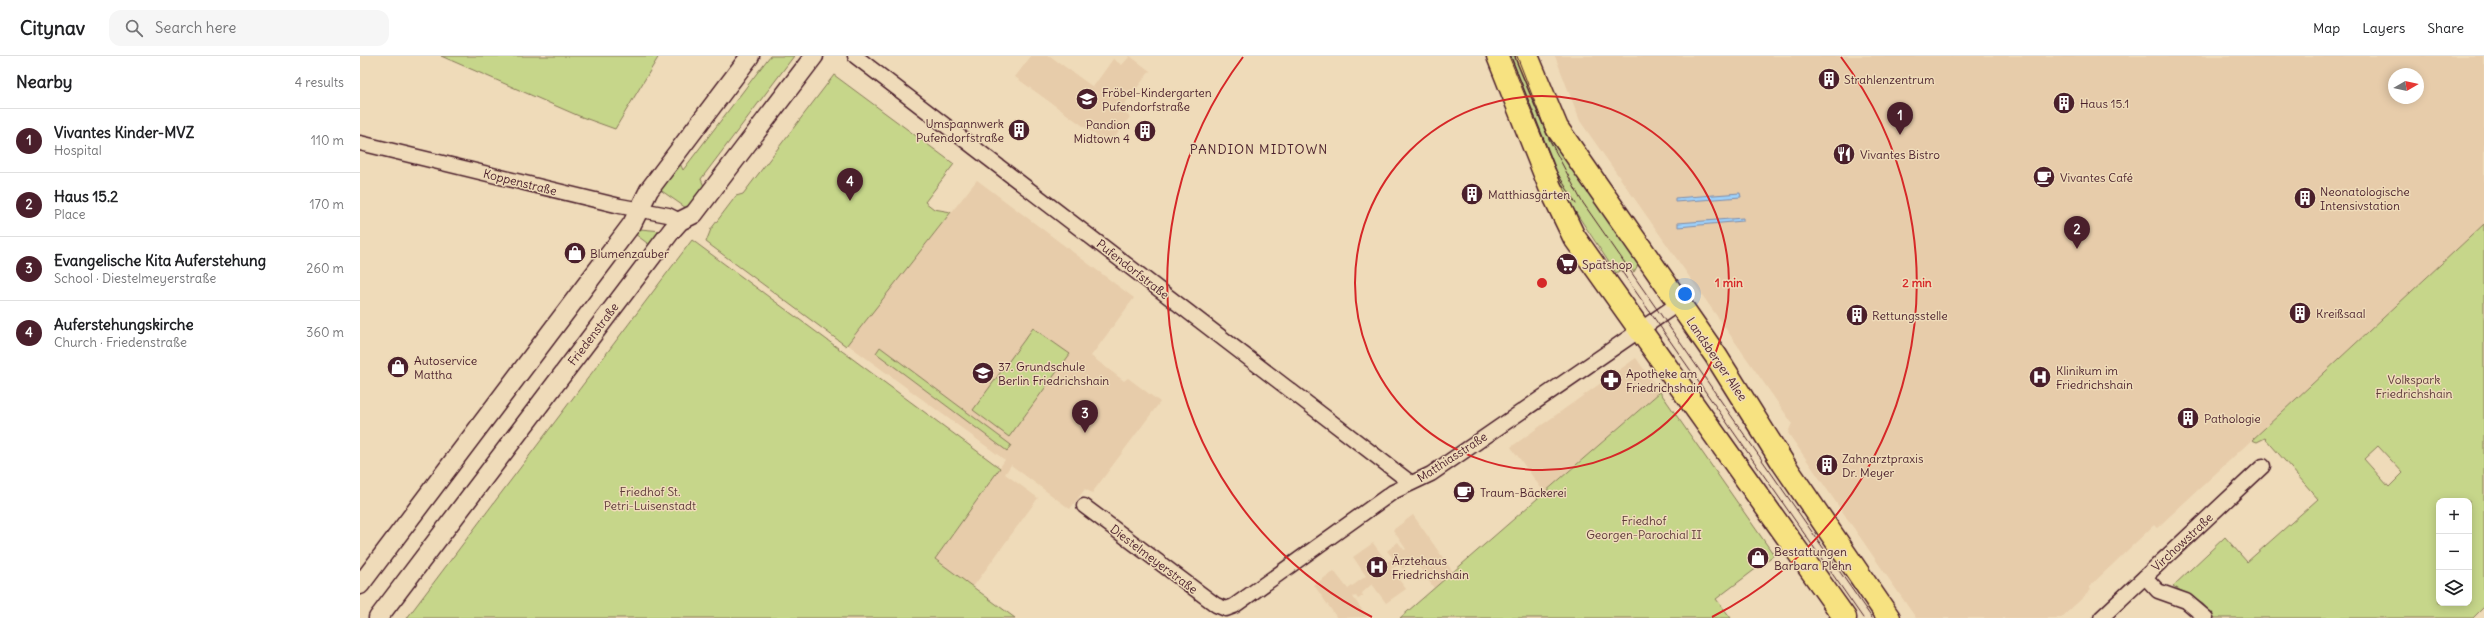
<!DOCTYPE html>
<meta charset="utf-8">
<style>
body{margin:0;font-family:Delius,sans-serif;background:#f6f6f6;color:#202124}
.controls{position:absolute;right:12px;bottom:12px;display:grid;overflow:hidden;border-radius:8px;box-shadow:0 2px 10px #0003}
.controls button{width:36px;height:36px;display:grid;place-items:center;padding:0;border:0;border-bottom:1px solid #e0e0e0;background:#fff;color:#202124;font:20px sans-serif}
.compass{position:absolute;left:2028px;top:12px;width:36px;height:36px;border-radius:50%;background:#fff;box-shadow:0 2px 10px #0003;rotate:81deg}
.you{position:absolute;left:1325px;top:238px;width:14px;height:14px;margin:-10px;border:3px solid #fff;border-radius:50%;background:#1a73e8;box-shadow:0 0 0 6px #1a73e833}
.badge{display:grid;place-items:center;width:26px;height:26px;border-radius:50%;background:#4a1f2b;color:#fff;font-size:13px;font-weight:700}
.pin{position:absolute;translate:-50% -33px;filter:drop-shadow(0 1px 2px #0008)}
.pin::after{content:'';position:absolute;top:21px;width:14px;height:12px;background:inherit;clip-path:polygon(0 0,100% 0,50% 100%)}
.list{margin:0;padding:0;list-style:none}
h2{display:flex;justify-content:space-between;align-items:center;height:52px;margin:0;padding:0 16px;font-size:17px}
h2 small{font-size:13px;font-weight:400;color:#757577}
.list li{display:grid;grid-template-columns:26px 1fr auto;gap:12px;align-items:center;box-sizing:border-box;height:64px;padding:0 16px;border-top:1px solid #e0e0e0}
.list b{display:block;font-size:15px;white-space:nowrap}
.list p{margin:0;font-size:13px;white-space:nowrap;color:#757577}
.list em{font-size:13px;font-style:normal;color:#757577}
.icon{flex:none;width:22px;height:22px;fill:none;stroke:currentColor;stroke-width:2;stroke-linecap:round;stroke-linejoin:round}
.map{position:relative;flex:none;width:2124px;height:562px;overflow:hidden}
header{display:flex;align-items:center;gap:24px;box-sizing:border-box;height:56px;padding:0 20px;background:#fff;border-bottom:1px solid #e0e0e0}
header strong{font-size:19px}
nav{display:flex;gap:22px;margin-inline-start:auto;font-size:14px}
.search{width:280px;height:36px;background:#f6f6f6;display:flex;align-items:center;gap:10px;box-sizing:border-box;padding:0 14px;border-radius:12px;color:#757577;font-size:15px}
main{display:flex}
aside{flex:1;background:#fff}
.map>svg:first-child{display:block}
</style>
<header>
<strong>Citynav</strong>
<div class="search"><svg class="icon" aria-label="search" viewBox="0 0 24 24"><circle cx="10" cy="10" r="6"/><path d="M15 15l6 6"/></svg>Search here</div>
<nav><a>Map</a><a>Layers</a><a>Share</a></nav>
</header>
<main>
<aside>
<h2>Nearby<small>4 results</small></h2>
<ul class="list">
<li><span class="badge">1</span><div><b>Vivantes Kinder-MVZ</b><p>Hospital</p></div><em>110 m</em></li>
<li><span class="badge">2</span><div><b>Haus 15.2</b><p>Place</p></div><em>170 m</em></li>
<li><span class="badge">3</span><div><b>Evangelische Kita Auferstehung</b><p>School · Diestelmeyerstraße</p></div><em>260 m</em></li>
<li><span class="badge">4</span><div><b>Auferstehungskirche</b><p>Church · Friedenstraße</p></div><em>360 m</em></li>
</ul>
</aside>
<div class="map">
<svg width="2124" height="562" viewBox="0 0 2124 562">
<rect width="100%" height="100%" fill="#efdbb9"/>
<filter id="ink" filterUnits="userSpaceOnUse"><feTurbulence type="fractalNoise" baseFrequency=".025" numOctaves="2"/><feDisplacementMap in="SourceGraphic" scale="8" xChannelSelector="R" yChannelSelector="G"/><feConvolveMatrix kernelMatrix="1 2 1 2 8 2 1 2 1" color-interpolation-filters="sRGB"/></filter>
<g filter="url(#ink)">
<!-- built -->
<g fill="#e7ccaa" fill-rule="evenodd">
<polygon points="671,0 690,0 733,31 753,3 762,9 770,0 790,15 760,54 770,61 749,89 741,80 740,82 655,21"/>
<path d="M1195,0h929v168l-327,304 -3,-3 -65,62 2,3 -30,28h-145l-128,-185 4,-10 -212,-302zM2034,18h24v24h-24z"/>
<polygon points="617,124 774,242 731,300 764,325 768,322 800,346 732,437 725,433 710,453 651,409 645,418 678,442 613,531 575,503 645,404 487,288"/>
<polygon points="1276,302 1300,336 1184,436 1151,391"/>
<polygon points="1053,459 1093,516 1074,532 1054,504 1043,513 1039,509 1031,513 1046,533 1026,547 1012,528 1002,537 1003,540 998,543 996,540 993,541 1007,561 977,562 954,529 974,515 988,533 1006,520 993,501 1013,487 1027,506 1033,502 1027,495 1038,486 1044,494 1046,493 1033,474"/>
</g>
<!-- green -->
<g fill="#c6d68a" stroke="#887a5a" fill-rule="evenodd">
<polygon points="81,0 299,0 255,73 219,60"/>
<polygon points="410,0 434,0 341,123 346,135 329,154 299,133 318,103 323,114"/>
<polygon points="1145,0 1160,0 1279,207 1274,216 1268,209 1256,217 1203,137"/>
<polygon points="474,19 594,108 565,146 574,153 591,156 486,290 346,186 351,173 376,140 383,138"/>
<path d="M2124,168v383l-11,11h-258l-12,-14 -30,-18 52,-49 22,25 71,-63 -53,-61 -8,4 -5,-2zM2018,390l25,27 -14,14 -25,-28zM2079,445h30v102h-30z"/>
<polygon points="280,173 302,175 291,190 275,178"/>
<polygon points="332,184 640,412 575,503 655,562 47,562"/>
<polygon points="1350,271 1414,371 1411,373 1347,273"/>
<polygon points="673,272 710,298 649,381 613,354"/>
<polygon points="520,291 651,389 647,395 516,297"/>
<polygon points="1300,336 1414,499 1356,543 1371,562 1040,562"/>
</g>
<!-- water -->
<g fill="#9ed2fc" stroke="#7c8aa8">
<polygon points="1380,137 1381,141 1315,146 1315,142"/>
<polygon points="1383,162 1383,165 1318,171 1318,167"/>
</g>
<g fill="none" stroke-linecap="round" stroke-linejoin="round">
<!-- minor casing -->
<g stroke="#4a1f2b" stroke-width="17">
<g id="minor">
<polyline points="495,0 1051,427"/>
<polyline points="0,87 260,150 308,159 320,165"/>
<polyline points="724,450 856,549 866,553 874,550 1033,436 1071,418 1319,247"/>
<polyline points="1785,521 1798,535 1826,545 1846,562"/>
<polyline points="1741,562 1903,410"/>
</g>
</g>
<!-- tertiary casing -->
<g stroke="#4a1f2b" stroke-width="21">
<g id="tertiary">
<polyline points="0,529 272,168 289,134 390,0"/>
<polyline points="18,562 312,174 320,165 334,158 454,0"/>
</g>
</g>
<!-- primary casing -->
<g stroke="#4a1f2b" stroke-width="25">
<g id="primary">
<polyline points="1138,0 1190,131 1214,181 1485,562"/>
<polyline points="1167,0 1197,72 1356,300 1423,407 1529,562"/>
</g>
</g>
<!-- minor -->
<use href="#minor" stroke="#efdbb9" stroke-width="14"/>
<!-- tertiary -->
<use href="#tertiary" stroke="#efdbb9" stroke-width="18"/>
<!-- primary -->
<use href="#primary" stroke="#f7e281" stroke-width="22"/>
<!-- tram -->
<g stroke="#4a1f2b" stroke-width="1">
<polyline points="1149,0 1195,113 1216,148"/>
<polyline points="1157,0 1189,83 1221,144 1512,562"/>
<polyline points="1260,213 1503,562"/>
</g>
</g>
</g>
<!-- distance rings -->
<g fill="none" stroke="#d62828" stroke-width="2">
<circle cx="1182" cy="227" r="187"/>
<path d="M1012 561A375 375 0 0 1 883 1M1481 1A375 375 0 0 1 1352 561"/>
</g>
<!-- icons -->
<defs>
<g id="building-disc" transform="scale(1.15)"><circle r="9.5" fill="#4a1f2b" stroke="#efdbb9"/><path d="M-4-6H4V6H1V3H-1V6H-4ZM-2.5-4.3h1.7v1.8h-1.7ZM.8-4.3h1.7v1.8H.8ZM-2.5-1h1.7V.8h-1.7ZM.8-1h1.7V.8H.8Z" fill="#fff"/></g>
<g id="school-disc" transform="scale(1.15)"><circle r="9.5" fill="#4a1f2b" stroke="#efdbb9"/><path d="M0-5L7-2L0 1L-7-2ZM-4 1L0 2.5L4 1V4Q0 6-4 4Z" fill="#fff"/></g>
<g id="restaurant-disc" transform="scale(1.15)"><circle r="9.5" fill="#4a1f2b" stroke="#efdbb9"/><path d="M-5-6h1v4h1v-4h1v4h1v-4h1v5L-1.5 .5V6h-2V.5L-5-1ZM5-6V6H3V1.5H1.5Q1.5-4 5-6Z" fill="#fff"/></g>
<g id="cafe-disc" transform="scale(1.15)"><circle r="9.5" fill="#4a1f2b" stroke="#efdbb9"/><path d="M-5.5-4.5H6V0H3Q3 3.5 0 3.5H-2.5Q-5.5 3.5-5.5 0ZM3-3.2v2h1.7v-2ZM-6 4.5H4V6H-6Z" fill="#fff"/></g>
<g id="shop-disc" transform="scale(1.15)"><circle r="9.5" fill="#4a1f2b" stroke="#efdbb9"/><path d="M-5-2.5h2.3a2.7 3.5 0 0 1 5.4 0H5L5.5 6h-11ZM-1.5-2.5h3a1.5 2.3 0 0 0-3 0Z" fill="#fff"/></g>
<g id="supermarket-disc" transform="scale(1.15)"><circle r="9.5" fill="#4a1f2b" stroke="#efdbb9"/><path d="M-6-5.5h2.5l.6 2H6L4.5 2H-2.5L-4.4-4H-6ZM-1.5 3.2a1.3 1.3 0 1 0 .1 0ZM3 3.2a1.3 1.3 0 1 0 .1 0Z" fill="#fff"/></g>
<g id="hospital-disc" transform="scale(1.15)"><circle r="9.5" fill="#4a1f2b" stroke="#efdbb9"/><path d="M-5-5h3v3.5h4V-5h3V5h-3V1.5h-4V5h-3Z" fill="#fff"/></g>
<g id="pharmacy-disc" transform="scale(1.15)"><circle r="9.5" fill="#4a1f2b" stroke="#efdbb9"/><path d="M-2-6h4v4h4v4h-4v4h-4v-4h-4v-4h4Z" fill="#fff"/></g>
</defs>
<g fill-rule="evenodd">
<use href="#building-disc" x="1469" y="23"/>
<use href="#school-disc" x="727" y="43"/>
<use href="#building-disc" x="1704" y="47"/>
<use href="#building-disc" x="659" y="74"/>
<use href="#building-disc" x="785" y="75"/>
<use href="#restaurant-disc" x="1484" y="98"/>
<use href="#cafe-disc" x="1684" y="121"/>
<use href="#building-disc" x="1112" y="138"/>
<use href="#building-disc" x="1945" y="142"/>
<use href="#shop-disc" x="215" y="197"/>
<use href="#supermarket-disc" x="1207" y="208"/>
<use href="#building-disc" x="1940" y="257"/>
<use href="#building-disc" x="1497" y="259"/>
<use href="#shop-disc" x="38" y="311"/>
<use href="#school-disc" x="623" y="317"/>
<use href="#hospital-disc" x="1680" y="321"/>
<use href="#pharmacy-disc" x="1251" y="324"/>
<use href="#building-disc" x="1828" y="362"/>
<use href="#building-disc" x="1467" y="409"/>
<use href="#cafe-disc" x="1104" y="436"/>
<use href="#shop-disc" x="1398" y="502"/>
<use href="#hospital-disc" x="1017" y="511"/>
</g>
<g text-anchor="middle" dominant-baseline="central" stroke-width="3" stroke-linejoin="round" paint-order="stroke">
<!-- poi labels -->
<g font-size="12" fill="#4a1f2b" stroke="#efdbb9" text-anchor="start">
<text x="1484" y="23">Strahlenzentrum</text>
<text x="742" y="36">Fröbel-Kindergarten<tspan x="742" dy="14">Pufendorfstraße</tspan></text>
<text x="1720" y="47">Haus 15.1</text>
<text x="644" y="67" text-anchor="end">Umspannwerk<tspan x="644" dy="14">Pufendorfstraße</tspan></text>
<text x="770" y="68" text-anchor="end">Pandion<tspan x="770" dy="14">Midtown 4</tspan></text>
<text x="1500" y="98">Vivantes Bistro</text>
<text x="1700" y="121">Vivantes Café</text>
<text x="1960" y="135">Neonatologische<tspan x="1960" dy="14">Intensivstation</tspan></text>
<text x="1128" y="138">Matthiasgärten</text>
<text x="230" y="197">Blumenzauber</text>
<text x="1222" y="208">Spätshop</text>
<text x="1956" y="257">Kreißsaal</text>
<text x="1512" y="259">Rettungsstelle</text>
<text x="54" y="304">Autoservice<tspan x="54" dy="14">Mattha</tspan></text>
<text x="638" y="310">37. Grundschule<tspan x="638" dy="14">Berlin Friedrichshain</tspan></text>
<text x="1696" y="314">Klinikum im<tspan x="1696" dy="14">Friedrichshain</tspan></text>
<text x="1266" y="317">Apotheke am<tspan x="1266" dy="14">Friedrichshain</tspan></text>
<text x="1844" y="362">Pathologie</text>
<text x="1482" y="402">Zahnarztpraxis<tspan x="1482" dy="14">Dr. Meyer</tspan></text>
<text x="1120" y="436">Traum-Bäckerei</text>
<text x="1414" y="495">Bestattungen<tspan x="1414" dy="14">Barbara Plehn</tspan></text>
<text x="1032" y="504">Ärztehaus<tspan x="1032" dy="14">Friedrichshain</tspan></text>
</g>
<!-- street labels -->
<g font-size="12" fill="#4a1f2b" stroke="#efdbb9">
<text transform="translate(160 126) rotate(14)">Koppenstraße</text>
<text transform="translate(773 213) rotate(38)">Pufendorfstraße</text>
<text transform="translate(233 278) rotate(-53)">Friedenstraße</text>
<text transform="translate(1357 303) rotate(56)">Landsberger Allee</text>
<text transform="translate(1092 401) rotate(-33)">Matthiasstraße</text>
<text transform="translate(1822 486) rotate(-43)">Virchowstraße</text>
<text transform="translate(794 503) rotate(37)">Diestelmeyerstraße</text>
</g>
<!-- park labels -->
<g font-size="12" fill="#5d3a39" stroke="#efdbb9">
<text x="2054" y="323">Volkspark<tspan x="2054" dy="14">Friedrichshain</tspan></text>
<text x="290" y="435">Friedhof St.<tspan x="290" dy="14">Petri-Luisenstadt</tspan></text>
<text x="1284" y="464">Friedhof<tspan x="1284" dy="14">Georgen-Parochial II</tspan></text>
</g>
<!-- neighbourhood labels -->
<g font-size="13" letter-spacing="1" fill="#4a1f2b" stroke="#efdbb9">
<text x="899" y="93">PANDION MIDTOWN</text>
</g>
</g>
<circle cx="1182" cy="227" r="6" fill="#d62828" stroke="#efdbb9" stroke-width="2"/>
<g font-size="12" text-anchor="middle" font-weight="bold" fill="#d62828" stroke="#efdbb9" stroke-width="3" stroke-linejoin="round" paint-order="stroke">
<text x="1369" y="231">1 min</text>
<text x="1557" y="231">2 min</text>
</g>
</svg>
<div class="controls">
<button>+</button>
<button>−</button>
<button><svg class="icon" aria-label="layers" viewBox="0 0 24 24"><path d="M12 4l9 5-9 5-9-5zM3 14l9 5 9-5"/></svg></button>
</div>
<svg class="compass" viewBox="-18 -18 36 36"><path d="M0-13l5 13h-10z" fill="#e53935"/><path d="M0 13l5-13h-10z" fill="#757577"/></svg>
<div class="you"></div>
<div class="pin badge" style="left:1540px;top:79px">1</div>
<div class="pin badge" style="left:1717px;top:193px">2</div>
<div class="pin badge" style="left:725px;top:377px">3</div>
<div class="pin badge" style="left:490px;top:145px">4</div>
</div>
</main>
